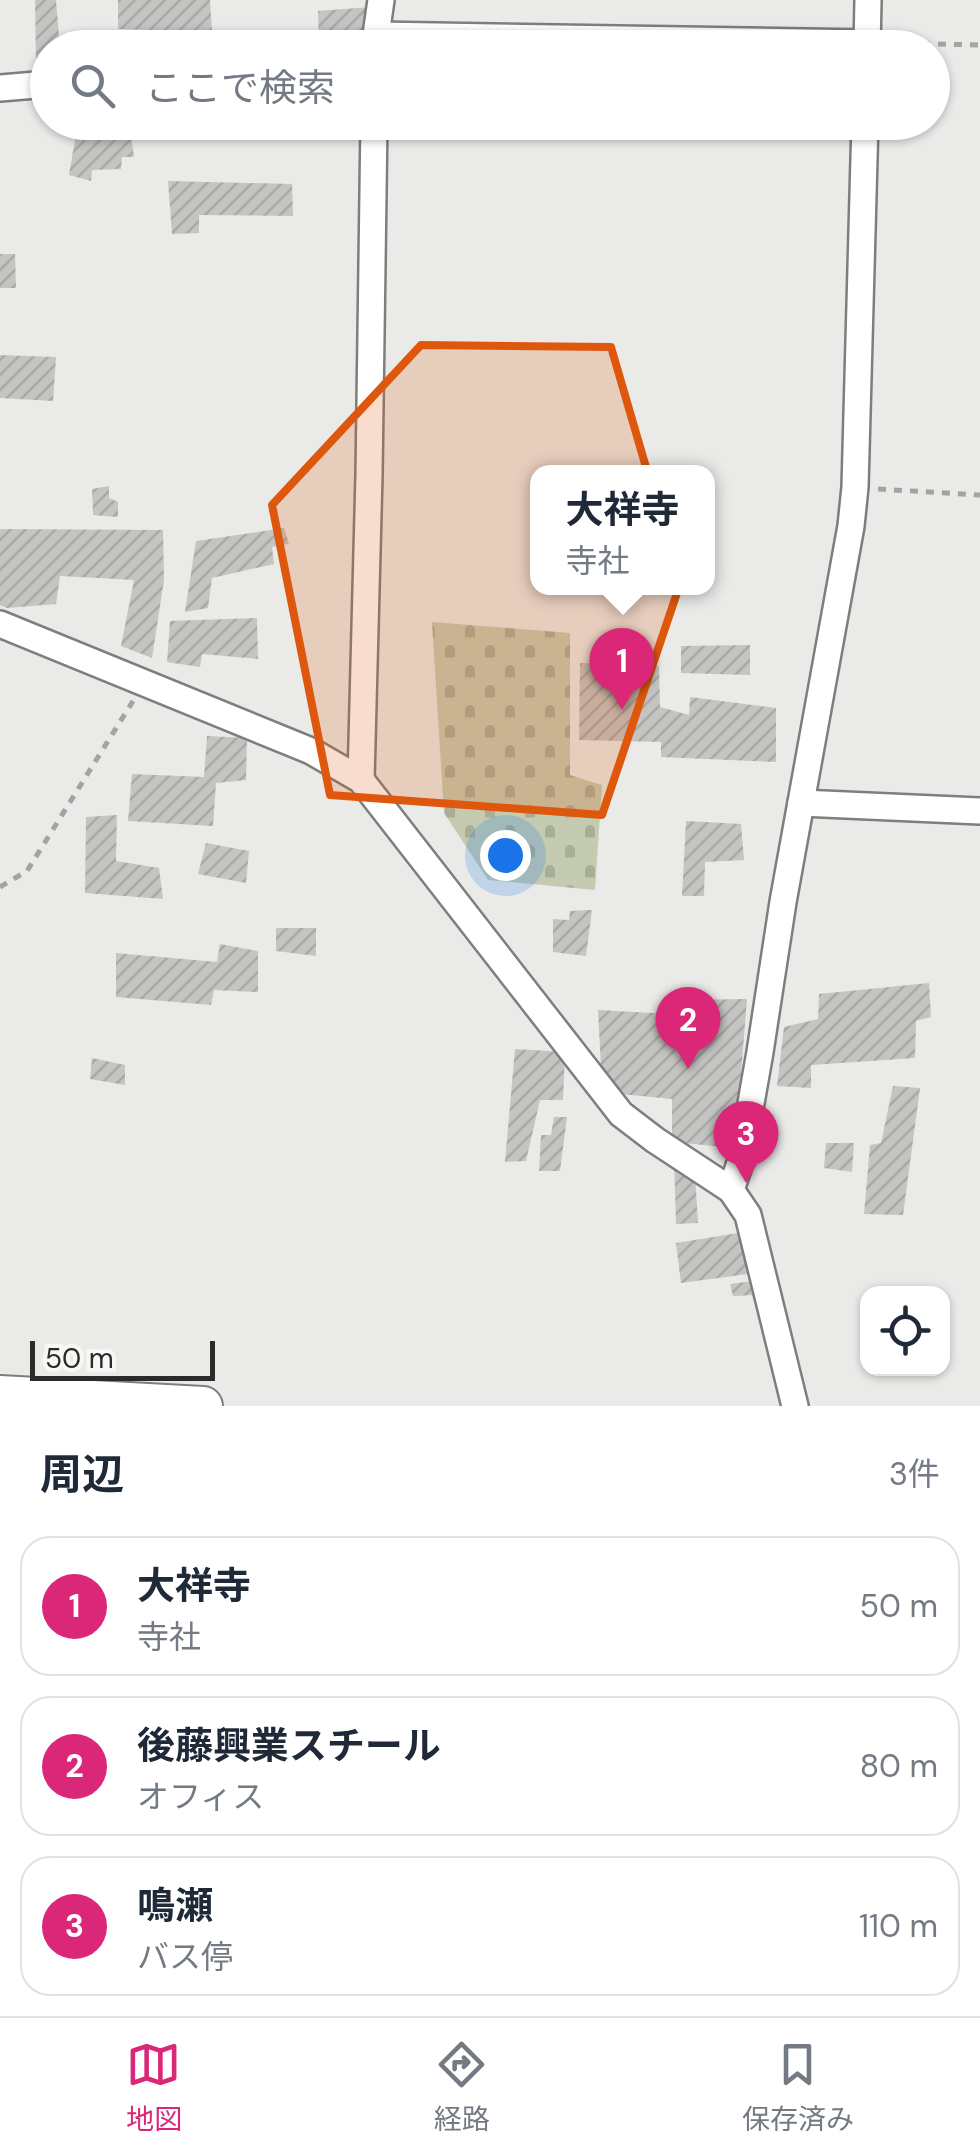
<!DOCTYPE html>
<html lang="ja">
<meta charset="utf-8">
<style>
body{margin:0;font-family:"DM Sans","Noto Sans JP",sans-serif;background:#f6f6f7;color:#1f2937}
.controls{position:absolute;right:30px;bottom:30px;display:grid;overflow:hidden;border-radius:20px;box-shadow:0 2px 8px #0004}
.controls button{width:90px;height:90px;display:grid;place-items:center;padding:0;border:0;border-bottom:2px solid #e0e1e3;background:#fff;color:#1f2937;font:50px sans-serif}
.scale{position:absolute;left:30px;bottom:25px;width:185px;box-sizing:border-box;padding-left:10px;border:5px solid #2a2a29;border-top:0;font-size:28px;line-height:35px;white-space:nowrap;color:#2a2a29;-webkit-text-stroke:8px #f7f8f5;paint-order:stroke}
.you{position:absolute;left:505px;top:855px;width:35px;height:35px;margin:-25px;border:8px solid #fff;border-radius:50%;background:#1a73e8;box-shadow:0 0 0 15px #1a73e833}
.badge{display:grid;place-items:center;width:65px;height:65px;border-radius:50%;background:#db2777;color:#fff;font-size:32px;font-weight:700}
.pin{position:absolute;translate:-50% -82px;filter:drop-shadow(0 2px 5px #0008)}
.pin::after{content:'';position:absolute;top:52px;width:35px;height:30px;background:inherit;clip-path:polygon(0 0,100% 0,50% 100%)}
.popup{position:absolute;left:530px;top:465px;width:185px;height:130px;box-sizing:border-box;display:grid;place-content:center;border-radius:20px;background:#fff;filter:drop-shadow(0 2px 8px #0005);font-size:32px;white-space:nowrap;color:#747a83}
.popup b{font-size:38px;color:#1f2937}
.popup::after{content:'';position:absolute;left:50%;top:100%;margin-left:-20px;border:20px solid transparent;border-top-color:#fff}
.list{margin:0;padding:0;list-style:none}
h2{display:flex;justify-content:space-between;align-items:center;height:130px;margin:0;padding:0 40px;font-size:42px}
h2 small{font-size:32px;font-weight:400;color:#747a83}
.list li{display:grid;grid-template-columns:65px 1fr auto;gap:30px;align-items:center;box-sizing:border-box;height:140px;margin:0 20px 20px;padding:0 20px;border:2px solid #e0e1e3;border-radius:30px}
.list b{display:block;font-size:38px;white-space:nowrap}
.list p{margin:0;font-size:32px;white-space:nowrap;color:#747a83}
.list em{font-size:32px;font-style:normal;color:#747a83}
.icon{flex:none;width:55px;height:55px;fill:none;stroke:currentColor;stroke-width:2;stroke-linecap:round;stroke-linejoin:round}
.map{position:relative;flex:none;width:980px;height:1406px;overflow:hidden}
.search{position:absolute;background:#fff;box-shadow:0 2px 8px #0004;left:30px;right:30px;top:30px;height:110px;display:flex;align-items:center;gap:25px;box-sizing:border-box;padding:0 35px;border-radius:55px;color:#747a83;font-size:38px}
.sheet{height:610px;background:#fff}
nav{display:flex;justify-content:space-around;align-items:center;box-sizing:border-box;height:140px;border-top:2px solid #e0e1e3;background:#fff;font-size:28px;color:#747a83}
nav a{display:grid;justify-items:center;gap:5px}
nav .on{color:#db2777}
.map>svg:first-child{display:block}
</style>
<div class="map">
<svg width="980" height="1406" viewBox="0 0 980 1406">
<defs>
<pattern id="cemetery-stones" width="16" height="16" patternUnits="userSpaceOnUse" patternTransform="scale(2.5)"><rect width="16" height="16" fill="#c5cbb1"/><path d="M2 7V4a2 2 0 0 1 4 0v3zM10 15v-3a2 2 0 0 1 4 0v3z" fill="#a9ae98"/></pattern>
<pattern id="building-hatch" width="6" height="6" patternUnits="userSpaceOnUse" patternTransform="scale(2.5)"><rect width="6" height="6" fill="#c4c5c2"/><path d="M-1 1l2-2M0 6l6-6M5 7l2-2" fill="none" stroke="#a9a9a7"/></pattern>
</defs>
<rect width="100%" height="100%" fill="#eaebe8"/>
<!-- cemetery -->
<polygon fill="url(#cemetery-stones)" points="432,622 570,633 570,775 602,785 595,890 488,880 444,813"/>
<!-- building -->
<g fill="url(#building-hatch)">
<polygon points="35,0 56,0 60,48 48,48 48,64 36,63"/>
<polygon points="118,0 210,0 212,32 118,29"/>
<polygon points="370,7 370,48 319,48 318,11"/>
<polygon points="78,122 129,122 134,157 122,157 121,169 92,170 91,181 69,175"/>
<polygon points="168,181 292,184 293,216 199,215 199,233 172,234"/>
<polygon points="0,254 15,254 16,288 0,288"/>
<polygon points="0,355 56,357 53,401 0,398"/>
<polygon points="109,486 109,498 118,502 118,517 93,515 92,489"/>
<polygon points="284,528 289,544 272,547 274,564 212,578 208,608 185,612 196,541"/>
<polygon points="0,529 163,530 164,580 152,658 121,646 134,580 60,576 56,604 7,608 0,605"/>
<polygon points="257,618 258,659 202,654 200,667 167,662 170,621"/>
<polygon points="750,645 750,675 681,673 681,646"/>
<polygon points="580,663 659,666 660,707 689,715 690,697 776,708 776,762 661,757 661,742 579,740"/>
<polygon points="207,736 247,738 246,780 216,783 213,826 128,821 132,774 204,777"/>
<polygon points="117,815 116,861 159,868 163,899 85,893 86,817"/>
<polygon points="686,821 741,824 744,860 705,862 704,896 682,896"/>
<polygon points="206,843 249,851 246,883 198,874"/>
<polygon points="592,910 586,956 553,952 553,919 569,920 570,911"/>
<polygon points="276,928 316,928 316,956 276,951"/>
<polygon points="220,944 258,951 258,992 214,990 211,1005 116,997 116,953 217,962"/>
<polygon points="929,983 931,1017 916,1021 915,1058 811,1065 811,1088 777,1086 784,1027 818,1019 819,994"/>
<polygon points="747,999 735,1148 672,1142 672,1099 620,1094 601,1067 598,1010 671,1014 679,1000"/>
<polygon points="515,1049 565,1052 563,1100 540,1100 526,1161 505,1162"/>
<polygon points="92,1058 125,1065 125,1085 90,1079"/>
<polygon points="893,1086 920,1088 903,1215 864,1214 870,1145 881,1143"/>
<polygon points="554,1117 567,1117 560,1171 539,1171 541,1135 551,1135"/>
<polygon points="826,1143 854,1143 852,1172 824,1168"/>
<polygon points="674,1160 695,1174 698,1223 676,1224"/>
<polygon points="738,1233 748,1274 681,1283 676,1243"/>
<polygon points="754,1281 755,1295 733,1296 730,1284"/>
</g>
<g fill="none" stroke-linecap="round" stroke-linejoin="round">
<!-- minor casing -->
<g stroke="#7e7f7c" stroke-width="30">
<g id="minor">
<polyline points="376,35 381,0"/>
<polyline points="376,48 376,35 867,43"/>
<polyline points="867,48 868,0"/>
<polyline points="0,88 48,84"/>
<polyline points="0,624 311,751 361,780 621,1114 655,1140 731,1190 748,1215 795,1406"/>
<polyline points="361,780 369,475 374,122"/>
<polyline points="801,803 980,811"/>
<polyline points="731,1190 741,1160 760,1052 783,902 851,526 855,487 865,122"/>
</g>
</g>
<!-- secondary casing -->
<g stroke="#7e7f7c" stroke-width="42">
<polyline id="secondary" points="0,1395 203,1406"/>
</g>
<!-- path -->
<g stroke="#a3a4a2" stroke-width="5" stroke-dasharray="8 8" stroke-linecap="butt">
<polyline points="890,43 980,45"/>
<polyline points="878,489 980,495"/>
<polyline points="0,887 27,871 133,701"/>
</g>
<!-- minor -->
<use href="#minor" stroke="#fff" stroke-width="25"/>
<!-- secondary -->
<use href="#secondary" stroke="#fff" stroke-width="38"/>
</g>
<!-- marked area -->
<path fill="#de570d" fill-opacity="0.2" stroke="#de570d" stroke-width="8" stroke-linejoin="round" d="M421,345l190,2 69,237 -78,231 -272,-20 -58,-290z"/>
</svg>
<div class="controls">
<button><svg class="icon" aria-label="locate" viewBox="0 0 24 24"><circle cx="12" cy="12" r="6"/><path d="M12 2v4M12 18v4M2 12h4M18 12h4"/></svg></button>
</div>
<div class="scale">50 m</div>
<div class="you"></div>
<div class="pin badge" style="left:622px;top:710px">1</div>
<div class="popup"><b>大祥寺</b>寺社</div>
<div class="pin badge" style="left:688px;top:1069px">2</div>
<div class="pin badge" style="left:746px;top:1183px">3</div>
<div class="search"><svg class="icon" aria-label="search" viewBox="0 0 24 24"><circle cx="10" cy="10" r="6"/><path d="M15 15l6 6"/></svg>ここで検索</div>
</div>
<section class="sheet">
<h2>周辺<small>3件</small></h2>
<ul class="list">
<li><span class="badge">1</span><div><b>大祥寺</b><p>寺社</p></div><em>50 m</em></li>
<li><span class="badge">2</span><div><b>後藤興業スチール</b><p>オフィス</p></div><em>80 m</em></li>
<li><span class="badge">3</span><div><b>鳴瀬</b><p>バス停</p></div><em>110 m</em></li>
</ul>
</section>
<nav>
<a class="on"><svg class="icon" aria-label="map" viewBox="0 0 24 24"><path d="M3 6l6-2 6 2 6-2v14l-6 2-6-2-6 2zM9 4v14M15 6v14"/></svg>地図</a>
<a><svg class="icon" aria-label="directions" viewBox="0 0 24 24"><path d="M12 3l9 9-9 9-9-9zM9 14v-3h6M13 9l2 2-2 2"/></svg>経路</a>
<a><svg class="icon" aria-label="saved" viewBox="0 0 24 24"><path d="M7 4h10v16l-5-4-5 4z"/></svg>保存済み</a>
</nav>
